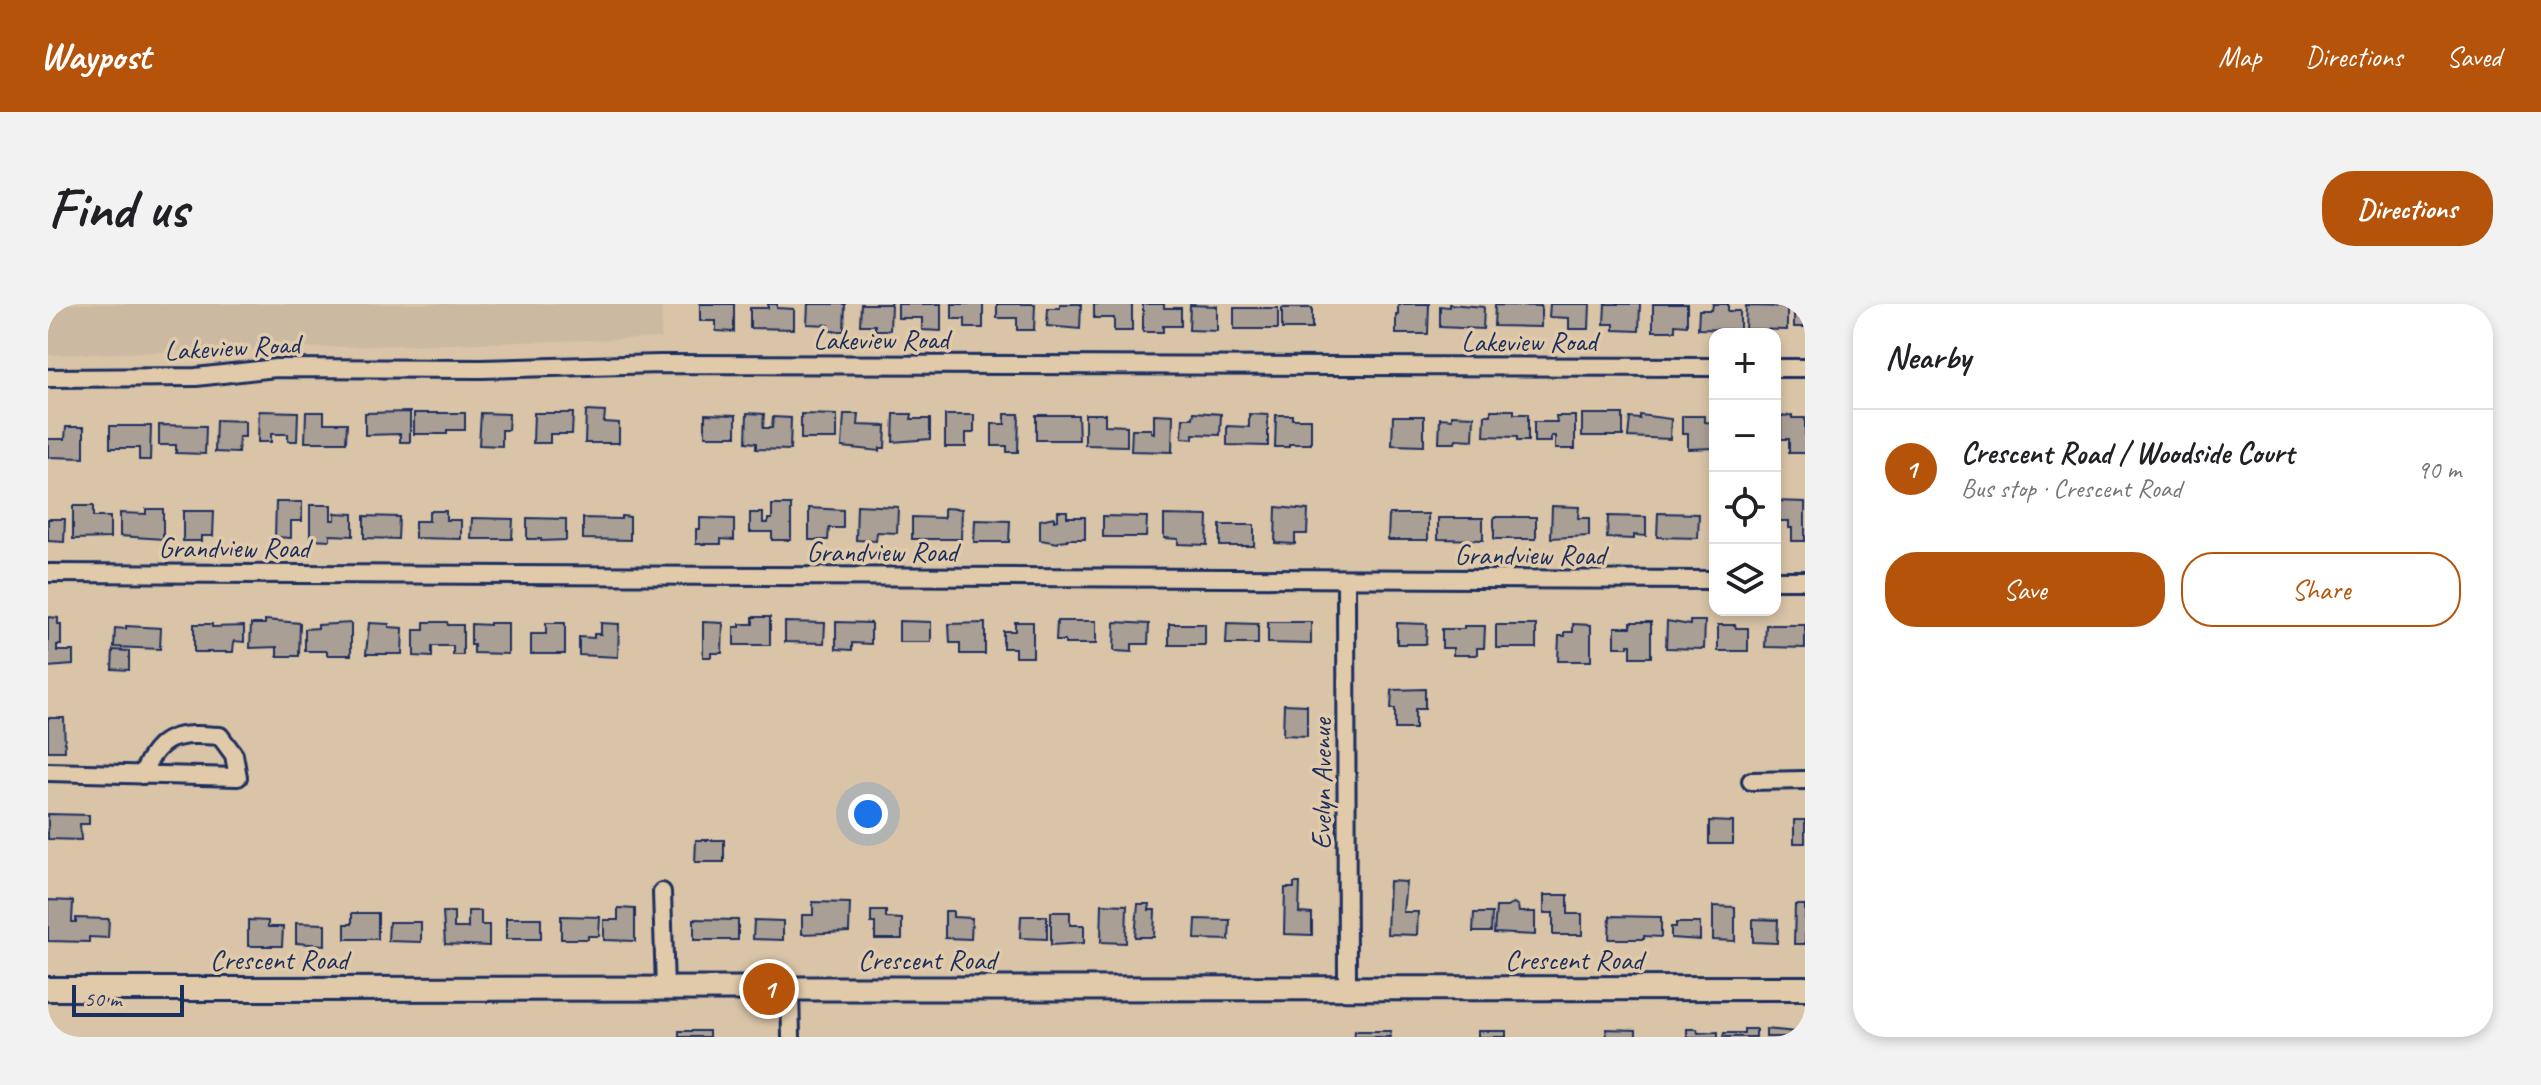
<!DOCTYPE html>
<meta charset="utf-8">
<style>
body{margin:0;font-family:Caveat,sans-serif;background:#f2f2f2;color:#202124}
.controls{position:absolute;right:24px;top:24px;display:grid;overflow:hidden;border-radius:16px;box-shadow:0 4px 12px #0003}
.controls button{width:72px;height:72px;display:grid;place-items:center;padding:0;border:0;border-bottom:2px solid #e0e0e0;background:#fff;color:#202124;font:40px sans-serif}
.scale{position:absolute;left:24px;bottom:20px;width:112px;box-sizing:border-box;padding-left:8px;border:4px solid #1b2f5e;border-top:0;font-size:22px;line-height:28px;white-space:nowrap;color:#1b2f5e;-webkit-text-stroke:6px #e1caaa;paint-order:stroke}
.you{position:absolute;left:820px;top:510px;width:28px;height:28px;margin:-20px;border:6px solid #fff;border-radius:50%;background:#1a73e8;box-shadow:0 0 0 12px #1a73e833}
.badge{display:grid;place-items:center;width:52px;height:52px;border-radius:50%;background:#b45309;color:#fff;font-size:26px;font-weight:700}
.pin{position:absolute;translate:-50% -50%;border:4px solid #fff;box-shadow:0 2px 8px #0006}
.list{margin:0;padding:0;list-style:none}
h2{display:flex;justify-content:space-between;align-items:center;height:104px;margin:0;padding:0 32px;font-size:34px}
h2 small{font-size:26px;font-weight:400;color:#757577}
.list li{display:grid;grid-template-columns:52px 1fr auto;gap:24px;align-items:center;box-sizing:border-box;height:120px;padding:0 32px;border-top:2px solid #e0e0e0}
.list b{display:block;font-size:30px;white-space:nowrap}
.list p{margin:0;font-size:26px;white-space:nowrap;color:#757577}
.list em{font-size:26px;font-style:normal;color:#757577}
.actions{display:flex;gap:16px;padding:24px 32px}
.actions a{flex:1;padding:18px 0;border:2px solid #b45309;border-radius:32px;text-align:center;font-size:28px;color:#b45309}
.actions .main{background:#b45309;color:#fff}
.icon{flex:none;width:44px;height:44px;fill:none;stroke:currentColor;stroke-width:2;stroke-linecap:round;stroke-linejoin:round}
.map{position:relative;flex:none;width:1757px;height:733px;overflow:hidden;border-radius:32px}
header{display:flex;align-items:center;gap:48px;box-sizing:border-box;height:112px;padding:0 40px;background:#b45309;color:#fff}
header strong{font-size:38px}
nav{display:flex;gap:44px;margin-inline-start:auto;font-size:28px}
.intro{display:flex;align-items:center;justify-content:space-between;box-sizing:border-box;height:192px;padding:0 48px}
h1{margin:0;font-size:56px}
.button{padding:20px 36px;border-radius:32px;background:#b45309;color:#fff;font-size:28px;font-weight:700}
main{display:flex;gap:48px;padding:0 48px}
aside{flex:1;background:#fff;border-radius:32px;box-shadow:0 4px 12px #0003}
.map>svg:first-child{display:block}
</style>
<header>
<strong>Waypost</strong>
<nav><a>Map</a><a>Directions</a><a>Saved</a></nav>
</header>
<div class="intro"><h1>Find us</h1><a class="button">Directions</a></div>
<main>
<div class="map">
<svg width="1757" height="733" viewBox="0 0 1757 733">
<rect width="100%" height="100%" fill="#d9c4a7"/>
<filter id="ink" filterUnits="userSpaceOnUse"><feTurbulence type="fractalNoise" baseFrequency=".0125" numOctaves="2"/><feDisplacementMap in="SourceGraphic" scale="16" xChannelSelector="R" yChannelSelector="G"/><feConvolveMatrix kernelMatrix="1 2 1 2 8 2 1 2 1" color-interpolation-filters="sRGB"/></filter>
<g filter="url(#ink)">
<!-- built -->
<polygon fill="#cbb9a2" points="0,0 614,0 613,34 0,51"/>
<!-- building -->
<g fill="#aa9f95" stroke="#1b2f5e" stroke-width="2">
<polygon points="652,0 686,0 686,28 668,27 668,17 652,17"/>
<polygon points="720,0 729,0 729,4 746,5 746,25 702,24 702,4 720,4"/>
<polygon points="760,0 797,0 796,27 781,27 781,21 759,20"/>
<polygon points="813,0 843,0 842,26 827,26 827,21 812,21"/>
<polygon points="850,0 893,0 893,27 874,26 874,14 850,14"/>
<polygon points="904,0 935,0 935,24 917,24 917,15 904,15"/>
<polygon points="949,0 987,0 986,26 969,26 969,14 949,14"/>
<polygon points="1012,0 1033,0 1032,25 999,22 1000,4 1012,4"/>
<polygon points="1046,0 1084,0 1084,27 1066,27 1066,14 1046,14"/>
<polygon points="1095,0 1116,0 1116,4 1133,4 1133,22 1115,22 1115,28 1095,28"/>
<polygon points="1354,0 1381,0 1380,30 1348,30 1348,11 1350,11 1350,2"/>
<polygon points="1401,0 1436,3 1435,25 1392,23 1392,2 1401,3"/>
<polygon points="1502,0 1542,0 1541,25 1521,25 1521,14 1501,13"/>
<polygon points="1557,0 1592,0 1591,27 1566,26 1566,20 1556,20"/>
<polygon points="1605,0 1639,0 1639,21 1627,20 1627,27 1605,27"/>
<polygon points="1665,0 1680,0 1680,7 1692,7 1692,26 1650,25 1651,6 1664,6"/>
<polygon points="1142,1 1169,2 1169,27 1141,26"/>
<polygon points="1447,1 1493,2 1493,23 1446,22"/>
<rect x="1746" y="1" width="11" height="22"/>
<polygon points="1698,2 1739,3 1739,26 1697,25"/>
<rect x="1186" y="4" width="44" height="21"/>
<rect x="1234" y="4" width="30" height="21"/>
<polygon points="1443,106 1466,106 1466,110 1480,110 1480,137 1469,137 1469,133 1436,132 1437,111 1443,111"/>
<polygon points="211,107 250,108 249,137 240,137 240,130 223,130 223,138 210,138"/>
<polygon points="538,107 557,108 556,118 571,119 571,139 537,139"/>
<polygon points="258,108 276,108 276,119 299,119 298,138 257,138"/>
<polygon points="362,108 362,138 352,138 352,130 317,131 317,109"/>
<polygon points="1146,108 1173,110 1172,131 1145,130 1145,135 1134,134 1135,114 1145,114"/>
<polygon points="366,109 417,109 417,126 399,126 399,130 366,130"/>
<polygon points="433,109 461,110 460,126 454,126 454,142 431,141"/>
<polygon points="486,109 525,109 524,130 502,130 502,139 485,139"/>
<polygon points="699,109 716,110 715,124 724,124 725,113 743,114 742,146 708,145 708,139 698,138"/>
<polygon points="657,110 688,111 688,132 657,132"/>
<polygon points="753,110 789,111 789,135 753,135"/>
<polygon points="796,110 811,110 810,121 838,122 837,144 832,144 832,147 794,143"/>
<polygon points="846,110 864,110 863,115 882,115 882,135 845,138"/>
<polygon points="957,110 971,110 970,148 959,148 959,142 944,142 944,120 957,120"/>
<polygon points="1037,110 1057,110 1057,121 1079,122 1079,142 1037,141"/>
<polygon points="1106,110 1125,111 1124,148 1083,147 1084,125 1103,125 1103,128 1106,129"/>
<polygon points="1201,110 1220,111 1220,142 1179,141 1179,122 1201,123"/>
<rect x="1534" y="110" width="41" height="22"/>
<polygon points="897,111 926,111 926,129 918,129 918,143 897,143"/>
<polygon points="988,111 1030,111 1031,136 988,136"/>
<polygon points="1228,111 1244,111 1244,115 1263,115 1263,140 1241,140 1241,143 1227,143"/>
<polygon points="1404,111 1426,112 1425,136 1408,135 1407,139 1391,139 1392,114 1404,115"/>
<polygon points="1592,111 1623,115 1622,135 1580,133 1582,114 1592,115"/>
<polygon points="1744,111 1744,114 1757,114 1757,149 1741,149 1741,135 1733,135 1733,112"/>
<polygon points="1345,112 1376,112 1376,142 1344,141"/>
<polygon points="1508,112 1527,112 1527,145 1507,145 1507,132 1503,132 1503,138 1486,138 1486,118 1509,118"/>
<polygon points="1634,112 1657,112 1657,118 1667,119 1667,144 1640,145 1640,130 1634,130"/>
<polygon points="168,116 197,117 197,133 191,133 190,149 167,148"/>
<polygon points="111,121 158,122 157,150 128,149 128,141 111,141"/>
<polygon points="62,122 103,122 102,156 91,156 91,144 62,144"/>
<polygon points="18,123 36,123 36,154 0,153 0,135 17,135"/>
<polygon points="1727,197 1757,198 1757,237 1744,237 1744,224 1741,224 1741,217 1727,217"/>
<polygon points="228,198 254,198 254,217 243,217 243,234 227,233"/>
<polygon points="262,201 283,201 283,216 287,216 287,209 305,210 305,232 282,231 282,236 262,235"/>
<polygon points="724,201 743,201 743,236 724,236 724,228 702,228 702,209 715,209 715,219 720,219 720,215 724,215"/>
<polygon points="809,201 850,203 849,229 829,228 828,237 808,236"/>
<polygon points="25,202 45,202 45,213 62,213 62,234 25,235"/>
<polygon points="1504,202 1531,203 1530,214 1541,214 1541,232 1503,234"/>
<polygon points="1228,203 1260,206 1259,230 1247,230 1247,240 1227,239"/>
<polygon points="761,204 795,206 795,224 781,224 780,236 761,236"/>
<polygon points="896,204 914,205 913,235 864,235 864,213 896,214"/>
<polygon points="98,205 115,205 115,235 72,232 72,209 98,210"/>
<polygon points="135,207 166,207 165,232 153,232 153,237 135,237"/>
<polygon points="381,207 398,207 398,216 413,216 413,235 367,234 367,217 381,217"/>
<polygon points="1010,207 1019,207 1019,213 1037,213 1037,235 1019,235 1019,236 1011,237 1010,239 992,236 992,216 1006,213 1006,217 1010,216"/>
<polygon points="1610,209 1651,210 1650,234 1609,233"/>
<polygon points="1341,210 1380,210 1380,236 1340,236"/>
<polygon points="1116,211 1160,212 1159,241 1130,240 1130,235 1116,234"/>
<polygon points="316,212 351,213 350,235 316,234"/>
<polygon points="573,212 582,213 582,236 535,235 535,214 573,215"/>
<polygon points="1055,212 1099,213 1098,233 1055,233"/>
<polygon points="1560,212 1598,213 1598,232 1586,231 1586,235 1559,234"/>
<rect x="1446" y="213" width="42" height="22"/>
<polygon points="424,214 465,215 464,235 423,235"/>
<polygon points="479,214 518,215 518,236 493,237 493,235 479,235"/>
<polygon points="652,214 686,215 686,236 673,235 673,240 648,240 648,225 652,225"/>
<polygon points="1390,214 1435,214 1435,236 1390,235"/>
<polygon points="0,215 17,215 16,238 0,237"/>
<polygon points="927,216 962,217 961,238 926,238"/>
<rect x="1172" y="221" width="34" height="21"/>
<polygon points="0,313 10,314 10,320 13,320 13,341 9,341 9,347 25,347 25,361 0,363"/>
<polygon points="705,313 722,313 722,341 686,341 686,323 692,323 692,320 705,320"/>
<polygon points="217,316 252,319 251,352 229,352 229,343 202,344 203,320 217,320"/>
<polygon points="851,317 883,318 883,338 851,338"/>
<polygon points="1009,317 1048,317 1048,340 1017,340 1017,337 1008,337"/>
<polygon points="1619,317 1642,321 1642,317 1657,317 1656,345 1618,344"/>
<polygon points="376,318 399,318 400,321 415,321 415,351 405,351 405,342 384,342 384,353 366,352 366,326 376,326"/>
<polygon points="655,318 675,319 674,349 663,349 663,353 655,353"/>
<polygon points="737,318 777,319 776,339 737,338"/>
<polygon points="788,318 823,319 823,340 804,339 804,346 788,345"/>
<polygon points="967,318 985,318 985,353 967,353 967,344 955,344 955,327 967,327"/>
<polygon points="1067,318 1101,320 1100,340 1084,340 1084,348 1066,347"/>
<polygon points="1220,318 1263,318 1263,340 1220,339"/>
<polygon points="1583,318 1603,318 1603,353 1583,353 1583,340 1580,340 1580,343 1567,343 1567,323 1583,323"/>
<polygon points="303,319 303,351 279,351 279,347 257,347 257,325 270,324 270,321"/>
<polygon points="321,319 341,320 341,323 355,324 354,350 318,350"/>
<polygon points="442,319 460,319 460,350 426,349 426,341 423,341 423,320 442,321"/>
<polygon points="498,319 517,319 517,350 483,350 483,330 498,330"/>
<polygon points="553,319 571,320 570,353 531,351 531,333 546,334 546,330 553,330"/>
<polygon points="937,319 937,350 912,350 912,339 902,339 901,320"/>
<polygon points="1179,319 1210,320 1210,340 1178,340"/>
<polygon points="1349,319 1379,320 1378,340 1349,340"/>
<polygon points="146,320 164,320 164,323 196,322 196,338 186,337 185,348 146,348"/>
<rect x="1121" y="320" width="36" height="21"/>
<polygon points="1525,320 1543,321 1543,357 1510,357 1511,332 1517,332 1517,328 1525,328"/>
<rect x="1448" y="321" width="40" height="23"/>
<polygon points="1670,321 1687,321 1688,324 1700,324 1700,347 1670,347"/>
<polygon points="1718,321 1757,321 1757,344 1717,343"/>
<polygon points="78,322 113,324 112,345 66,343 67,324 78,325"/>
<polygon points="1416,322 1437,322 1436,344 1429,344 1429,350 1427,351 1405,351 1405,344 1394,344 1394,325 1416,325"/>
<polygon points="65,346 81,347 81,366 64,365"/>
<polygon points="1377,385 1377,405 1367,405 1367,425 1347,425 1347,405 1343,405 1344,386"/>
<polygon points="1236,400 1259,401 1259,432 1235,431"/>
<polygon points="0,414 16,414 17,447 0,447"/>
<polygon points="0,510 41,511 41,520 32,520 33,536 0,535"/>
<rect x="1746" y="516" width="11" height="23"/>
<polygon points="1661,517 1685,518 1685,540 1661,540"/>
<polygon points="648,536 676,536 676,558 647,558"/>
<polygon points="1341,577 1358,578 1355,608 1370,608 1369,631 1339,630"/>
<polygon points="1246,579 1252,579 1251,609 1264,610 1264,631 1236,630 1237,584 1246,584"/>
<polygon points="1496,591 1520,591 1520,610 1534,610 1534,631 1505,631 1505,609 1496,609"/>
<polygon points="0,596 25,597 24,618 28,618 28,614 61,615 60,634 41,633 41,638 0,637"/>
<polygon points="765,598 802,599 801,628 754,630 754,611 765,611"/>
<polygon points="1466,599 1470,602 1471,608 1487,608 1487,631 1446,629 1448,603 1459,603"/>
<polygon points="1054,600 1079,601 1078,639 1053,638"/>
<polygon points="1090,600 1102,600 1101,606 1107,606 1106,633 1087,633"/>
<polygon points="1747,601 1757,601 1757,640 1746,640"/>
<polygon points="1665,602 1687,603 1687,637 1665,636"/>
<polygon points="570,604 587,605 587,637 556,636 556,616 570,616"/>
<polygon points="420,607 433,607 433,621 441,621 441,642 397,640 395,608 406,608 406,624 420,624"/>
<polygon points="823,607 838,607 838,614 854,615 854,635 827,635 827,619 823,619"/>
<polygon points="897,607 905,607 905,613 924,614 923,635 897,634"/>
<polygon points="1003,608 1022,608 1022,621 1036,621 1036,639 1003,641"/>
<polygon points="304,609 330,609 330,635 297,635 297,620 304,620"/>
<polygon points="1426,609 1444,609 1443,628 1425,628"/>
<polygon points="513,612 552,613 551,632 540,632 540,635 513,635"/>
<polygon points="973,612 999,612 999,635 972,634"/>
<polygon points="1562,612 1613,613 1613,633 1596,632 1596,635 1561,635"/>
<rect x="458" y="614" width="35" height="21"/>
<polygon points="646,615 690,616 690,636 646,636"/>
<polygon points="1148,615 1182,616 1181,636 1147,635"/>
<polygon points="1705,615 1730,616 1729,639 1705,638"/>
<polygon points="200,616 220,617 220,623 235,623 234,642 200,642"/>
<polygon points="706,616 735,617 735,636 705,635"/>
<polygon points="341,618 373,618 373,638 340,637"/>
<polygon points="248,619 277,620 277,641 248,639"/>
<polygon points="1628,619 1652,619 1652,636 1623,634 1623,623 1628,623"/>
<polygon points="1558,725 1588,726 1588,733 1559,733"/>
<polygon points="1639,725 1649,725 1650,729 1670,728 1670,733 1639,733"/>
<polygon points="1696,725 1708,725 1708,733 1675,733 1676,729 1696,729"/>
<polygon points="1718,725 1747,728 1747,733 1718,733"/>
<rect x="631" y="727" width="30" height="6"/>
<polygon points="1307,727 1343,727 1342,733 1306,733"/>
<rect x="1430" y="727" width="28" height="6"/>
</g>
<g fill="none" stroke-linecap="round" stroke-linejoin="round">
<!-- street casing -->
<g stroke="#1b2f5e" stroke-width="22">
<g id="street">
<polyline points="1727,64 1757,64"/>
<polyline points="0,74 148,73 228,64 433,65 612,60 1667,63"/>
<polyline points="0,269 1667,276"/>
<polyline points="1298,276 1299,685"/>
<polyline points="1727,276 1757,276"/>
<path d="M0,468l190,5 -4,-22 -14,-19c-41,-3 -61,-3 -78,39"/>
<polyline points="1703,477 1757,476"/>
<polyline points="614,588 617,685"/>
<polyline points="742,685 743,733"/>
</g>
</g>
<!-- secondary casing -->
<g stroke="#1b2f5e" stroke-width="28">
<polyline id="secondary" points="0,685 1757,684"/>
</g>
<!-- street -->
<use href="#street" stroke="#e1caaa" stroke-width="16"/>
<!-- secondary -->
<use href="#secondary" stroke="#e1caaa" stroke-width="22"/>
</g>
</g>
<g text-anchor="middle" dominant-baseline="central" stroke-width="7" stroke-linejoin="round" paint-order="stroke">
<!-- street labels -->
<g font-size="28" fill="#1b2f5e" stroke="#e1caaa">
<text x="833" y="35">Lakeview Road</text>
<text x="1481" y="37">Lakeview Road</text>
<text transform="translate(184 43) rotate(-3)">Lakeview Road</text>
<text x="186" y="243">Grandview Road</text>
<text x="834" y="247">Grandview Road</text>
<text x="1482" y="250">Grandview Road</text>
<text transform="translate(1273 480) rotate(-90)">Evelyn Avenue</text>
<text x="231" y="655">Crescent Road</text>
<text x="879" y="655">Crescent Road</text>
<text x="1526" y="655">Crescent Road</text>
</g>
</g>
</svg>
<div class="controls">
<button>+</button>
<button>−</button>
<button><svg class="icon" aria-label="locate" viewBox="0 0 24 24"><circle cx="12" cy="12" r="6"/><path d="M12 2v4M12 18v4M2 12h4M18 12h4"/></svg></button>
<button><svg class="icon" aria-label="layers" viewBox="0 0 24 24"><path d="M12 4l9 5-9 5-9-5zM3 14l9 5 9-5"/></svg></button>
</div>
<div class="scale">50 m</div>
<div class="you"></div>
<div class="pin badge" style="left:721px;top:685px">1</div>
</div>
<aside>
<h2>Nearby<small></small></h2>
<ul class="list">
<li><span class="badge">1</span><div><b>Crescent Road / Woodside Court</b><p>Bus stop · Crescent Road</p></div><em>90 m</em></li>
</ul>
<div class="actions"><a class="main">Save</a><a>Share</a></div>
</aside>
</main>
